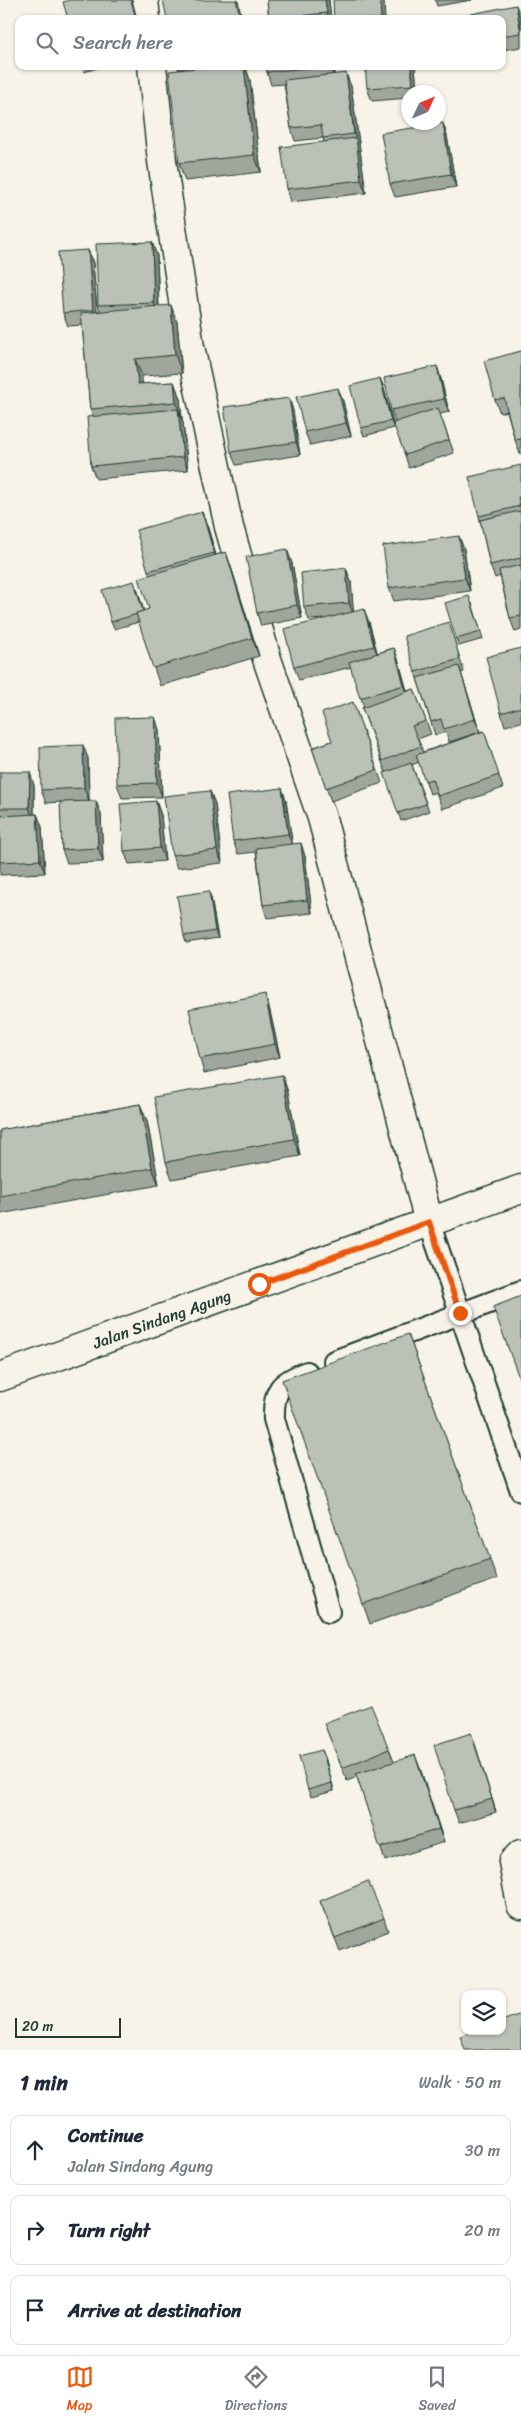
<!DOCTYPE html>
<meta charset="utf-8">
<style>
body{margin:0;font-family:Sriracha,sans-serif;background:#f6f6f7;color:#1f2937}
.controls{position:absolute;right:15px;bottom:15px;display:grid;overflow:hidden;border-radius:10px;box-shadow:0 1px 4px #0004}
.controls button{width:45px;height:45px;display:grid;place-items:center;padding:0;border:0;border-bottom:1px solid #e0e1e3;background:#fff;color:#1f2937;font:25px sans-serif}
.compass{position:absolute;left:401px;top:85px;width:45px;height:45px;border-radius:50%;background:#fff;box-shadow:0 1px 4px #0004;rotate:46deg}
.scale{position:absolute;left:15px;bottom:12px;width:106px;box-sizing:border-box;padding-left:5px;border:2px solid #1f3d34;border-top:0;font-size:14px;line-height:18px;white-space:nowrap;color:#1f3d34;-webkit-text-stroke:4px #f7f3e8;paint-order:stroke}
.stop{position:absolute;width:15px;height:15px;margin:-11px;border:4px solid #ea580c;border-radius:50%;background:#fff}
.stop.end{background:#ea580c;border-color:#fff;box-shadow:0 1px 5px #0008}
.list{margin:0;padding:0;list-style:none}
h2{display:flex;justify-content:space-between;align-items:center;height:65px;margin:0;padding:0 20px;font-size:21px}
h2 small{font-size:16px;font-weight:400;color:#747a83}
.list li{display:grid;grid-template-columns:32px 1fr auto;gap:15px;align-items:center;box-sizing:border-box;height:70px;margin:0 10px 10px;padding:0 10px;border:1px solid #e0e1e3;border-radius:10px}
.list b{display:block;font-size:19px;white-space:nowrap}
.list p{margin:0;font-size:16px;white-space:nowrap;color:#747a83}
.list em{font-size:16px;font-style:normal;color:#747a83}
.icon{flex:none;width:28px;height:28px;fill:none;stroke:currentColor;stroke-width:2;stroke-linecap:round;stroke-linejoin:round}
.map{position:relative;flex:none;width:521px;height:2050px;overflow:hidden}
.search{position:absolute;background:#fff;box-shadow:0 1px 4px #0004;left:15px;right:15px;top:15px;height:55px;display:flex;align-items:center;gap:12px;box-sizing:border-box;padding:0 18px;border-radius:10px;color:#747a83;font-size:19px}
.sheet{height:305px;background:#fff}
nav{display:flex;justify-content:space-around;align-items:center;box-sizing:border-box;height:70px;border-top:1px solid #e0e1e3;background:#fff;font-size:14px;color:#747a83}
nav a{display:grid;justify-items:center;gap:2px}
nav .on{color:#ea580c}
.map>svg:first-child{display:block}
</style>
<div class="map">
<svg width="521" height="2050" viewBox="0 0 521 2050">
<rect width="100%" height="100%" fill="#f7f3e8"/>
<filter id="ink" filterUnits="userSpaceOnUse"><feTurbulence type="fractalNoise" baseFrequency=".02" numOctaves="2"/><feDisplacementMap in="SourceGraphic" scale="10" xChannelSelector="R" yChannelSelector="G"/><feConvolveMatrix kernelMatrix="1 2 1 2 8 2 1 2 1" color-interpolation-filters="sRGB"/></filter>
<g filter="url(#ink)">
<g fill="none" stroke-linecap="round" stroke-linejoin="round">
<!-- service casing -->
<g stroke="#1f3d34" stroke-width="24">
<g id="service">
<polyline points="429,1222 521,1491"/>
<polyline points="334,1361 521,1291"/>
<path d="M307,1372c-27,10 -34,18 -33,47l55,193"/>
</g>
</g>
<!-- minor casing -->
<g stroke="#1f3d34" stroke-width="31">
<g id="minor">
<polyline points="144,0 146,19"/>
<polyline points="152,66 162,161 190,347 229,527 267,659 322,818 429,1222"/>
<polyline points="521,1854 513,1862 521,1905"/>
</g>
</g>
<!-- secondary casing -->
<g stroke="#1f3d34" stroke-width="31">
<g id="secondary">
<path id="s1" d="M0,1377l521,-188"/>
</g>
</g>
<!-- service -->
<use href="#service" stroke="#f7f3e8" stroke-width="20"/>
<!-- minor -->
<use href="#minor" stroke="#f7f3e8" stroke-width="28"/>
<!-- secondary -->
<use href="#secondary" stroke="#f7f3e8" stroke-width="28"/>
</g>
<!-- wall -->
<g fill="#a1a69d" stroke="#1f3d34">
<polygon points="267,0 329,0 331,19 269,19"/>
<polygon points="435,0 472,0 437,6"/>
<polygon points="502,19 521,19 521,47 502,50"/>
<polygon points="82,66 104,66 84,72"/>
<polygon points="178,66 253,66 246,68 250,80 261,172 185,181 179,163 179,70"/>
<polygon points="266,66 333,66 334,74 351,86 366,193 291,202 287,189 324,142 323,138 295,141 291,128 284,84 271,85 267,72"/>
<polygon points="415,66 417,92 408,92 408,98 372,101 367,88"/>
<polygon points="443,123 447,136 456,187 395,197 390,184"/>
<polygon points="152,242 157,256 159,306 177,322 182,373 142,376 142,384 174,382 180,399 182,419 183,423 188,470 96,479 91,466 93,417 90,409 82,325 68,326 63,313 88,250 93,263 97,311 100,311 98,305"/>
<polygon points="521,351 521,453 520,454 515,440 507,411 500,413 495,400"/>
<polygon points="437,366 441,379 449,412 440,414 454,453 409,468 391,410"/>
<polygon points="383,385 394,428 364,436 361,428"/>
<polygon points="289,398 293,411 300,455 236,465 231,452"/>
<polygon points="343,401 351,436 310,445 305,432"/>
<polygon points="521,465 521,630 515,632 510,618 500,576 495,578 490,565 479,516"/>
<polygon points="207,525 216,555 226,552 232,570 259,656 160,686 139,622 114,629 111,622 137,588 144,611 149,609 150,575 148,571"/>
<polygon points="464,549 470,591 394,601 389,588"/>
<polygon points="292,563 302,618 261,626 257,613"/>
<polygon points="346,568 351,582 353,611 369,622 377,653 394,648 399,662 407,691 414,689 431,734 418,739 423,752 484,731 503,788 442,809 436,792 430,794 419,762 412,765 429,811 401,821 386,773 362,708 364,707 351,667 299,680 294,667 325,619 309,620 304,607"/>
<polygon points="472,603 483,639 459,646 456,639"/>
<polygon points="453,636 464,672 461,673 480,732 449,742 446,732 435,735 415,672"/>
<polygon points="521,648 521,722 505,726 501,713"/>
<polygon points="353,702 382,783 331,801 312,748 332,741"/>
<polygon points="155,717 159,730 162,797 122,798 117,784"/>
<polygon points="88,758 89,801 101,814 103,862 67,863 62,850 61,802 46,803 41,790"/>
<polygon points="0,772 34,785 34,814 37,814 42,827 45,873 0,875"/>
<polygon points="282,788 286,801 292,844 305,856 312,913 267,918 263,905 256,852 238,854 233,841"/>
<polygon points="210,791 215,804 222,863 177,868 172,855"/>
<polygon points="156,801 161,815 165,861 129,864 124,851"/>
<polygon points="211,898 218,938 186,943 184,936"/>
<polygon points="269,1007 280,1057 204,1073 200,1059"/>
<polygon points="282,1075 288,1092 300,1156 172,1179 166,1162"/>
<polygon points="140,1104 147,1121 159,1185 0,1214 0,1130"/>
<polygon points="408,1334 497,1579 370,1624 363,1604"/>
<polygon points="324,1723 389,1749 394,1762 420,1768 444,1842 385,1861 357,1777 347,1781"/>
<polygon points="471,1733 496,1812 459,1823 454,1810"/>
<polygon points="325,1757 334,1791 311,1797 308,1790"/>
<polygon points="320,1901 384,1918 388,1931 340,1951"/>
</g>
<!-- shaded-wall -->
<g fill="#83877f" stroke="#1f3d34">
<polygon points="131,0 132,0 137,19 136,19"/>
<polygon points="236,0 238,0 242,19 241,19"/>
<polygon points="325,0 329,0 331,19 329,19 327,13"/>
<polygon points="380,0 384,0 385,19 381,19"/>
<polygon points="516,5 521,18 521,30"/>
<polygon points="244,66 245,66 250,80 261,172 254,155"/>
<polygon points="330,66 333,66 335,79"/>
<polygon points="411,66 415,66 417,92 415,92 413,85"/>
<polygon points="346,73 351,86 366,193 361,180"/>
<polygon points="443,123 447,136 456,187 451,174"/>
<polygon points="152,242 157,256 159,316 154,303"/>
<polygon points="88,250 93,263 98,324 93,310"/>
<polygon points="171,305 177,322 182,373 175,355"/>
<polygon points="135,359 142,376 144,402 138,384"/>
<polygon points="437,366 441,379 449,412 444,399"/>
<polygon points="380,378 383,385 394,428 391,421"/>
<polygon points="174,382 180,399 182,419 176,402"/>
<polygon points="338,388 343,401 351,436 346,423"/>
<polygon points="289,398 293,411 300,455 296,442"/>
<polygon points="178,409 183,423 188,470 183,457"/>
<polygon points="202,512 207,525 219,566 214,553"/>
<polygon points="459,536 464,549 470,591 465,578"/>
<polygon points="287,549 292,563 302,618 297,605"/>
<polygon points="226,552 232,570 259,656 252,638"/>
<polygon points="346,568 351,582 354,616 349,603"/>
<polygon points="364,609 369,622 379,659 374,646"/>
<polygon points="394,648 399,662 409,698 404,685"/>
<polygon points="459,666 463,679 480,732 475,719"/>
<polygon points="155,717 159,730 162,797 157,783"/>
<polygon points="83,745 88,758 89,801 84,788"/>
<polygon points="30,772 34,785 34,821 29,808"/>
<polygon points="282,788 286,801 293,847 288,834"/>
<polygon points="210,791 215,804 222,863 217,850"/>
<polygon points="96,801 101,814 103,862 98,848"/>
<polygon points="156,801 161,815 165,861 160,848"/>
<polygon points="37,814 42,827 45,873 40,860"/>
<polygon points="301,843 305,856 312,913 307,900"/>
<polygon points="209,891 211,898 218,938 215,931"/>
<polygon points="265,994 269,1007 280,1057 275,1044"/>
<polygon points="282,1075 288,1092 300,1156 294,1139"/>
<polygon points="140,1104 147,1121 159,1185 152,1168"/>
<polygon points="471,1733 476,1747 496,1812 492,1799"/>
<polygon points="322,1750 325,1757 334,1791 332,1783"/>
<polygon points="415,1755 420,1768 444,1842 439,1829"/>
</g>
<!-- building -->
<g fill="#bbc1b6" stroke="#1f3d34">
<polygon points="70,0 131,0 136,19 68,19 63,2"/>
<polygon points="163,0 236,0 241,19 167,19"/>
<polygon points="267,0 325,0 327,13 269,19"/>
<polygon points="333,0 380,0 381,19 334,19"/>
<polygon points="516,5 521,33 502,36 502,19 446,19"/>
<polygon points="178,66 189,66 178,69"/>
<polygon points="215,66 244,66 254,155 179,163 169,71"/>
<polygon points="266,66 325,66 267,72"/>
<polygon points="365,66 411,66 413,85 367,88"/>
<polygon points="346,73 354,134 323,138 321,125 291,128 284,80"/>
<polygon points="443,123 451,174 390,184 381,133"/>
<polygon points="356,138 361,180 287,189 281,147"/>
<polygon points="152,242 154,303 98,305 96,244"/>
<polygon points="88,250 93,310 63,313 58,252"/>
<polygon points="171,305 175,355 135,359 138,384 174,382 176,402 90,409 81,313"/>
<polygon points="521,351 521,439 515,440 504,398 495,400 484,361"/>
<polygon points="437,366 444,399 391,410 384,378"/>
<polygon points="380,378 391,421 361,428 350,386"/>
<polygon points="338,388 346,423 305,432 296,397"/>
<polygon points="289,398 296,442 231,452 224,407"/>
<polygon points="438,408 449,440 405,455 393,423"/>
<polygon points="178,409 183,457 91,466 87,417"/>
<polygon points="521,465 521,497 518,497 520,506 479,516 469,477"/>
<polygon points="520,511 521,516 521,558 490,565 480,520"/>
<polygon points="202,512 214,553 148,571 136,530"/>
<polygon points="459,536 465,578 389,588 383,546"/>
<polygon points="287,549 297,605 257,613 246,557"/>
<polygon points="226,552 252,638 153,668 136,613 149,609 139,578"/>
<polygon points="521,565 521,616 510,618 499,570"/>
<polygon points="346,568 349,603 304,607 301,573"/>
<polygon points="134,581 143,611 136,613 137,614 111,622 102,590"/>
<polygon points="469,596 481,632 456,639 445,603"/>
<polygon points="364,609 374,646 294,667 284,629"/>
<polygon points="449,622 460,659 415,672 404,636"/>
<polygon points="394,648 404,685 360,698 349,662"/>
<polygon points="521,648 521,707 501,713 486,657"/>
<polygon points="459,666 475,719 444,729 441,719 431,722 417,678"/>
<polygon points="414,689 426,721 412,726 421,746 382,761 362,708"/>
<polygon points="353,702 377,770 326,788 312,748 332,741 322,713"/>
<polygon points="155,717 157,783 117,784 115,718"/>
<polygon points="484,731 499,775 438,796 432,779 425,781 416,755"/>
<polygon points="83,745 84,788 41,790 40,747"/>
<polygon points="411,763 426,804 398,813 384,773"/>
<polygon points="0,772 30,772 29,808 0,808"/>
<polygon points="282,788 288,834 233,841 227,795"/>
<polygon points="210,791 217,850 172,855 164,796"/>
<polygon points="96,801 98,848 62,850 60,802"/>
<polygon points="156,801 160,848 124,851 120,804"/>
<polygon points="37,814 40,860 0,862 0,816"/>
<polygon points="301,843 307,900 263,905 256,848"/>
<polygon points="209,891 215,931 184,936 177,896"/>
<polygon points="265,994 275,1044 200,1059 189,1009"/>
<polygon points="282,1075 294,1139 166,1162 154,1097"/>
<polygon points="140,1104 152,1168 0,1196 0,1130"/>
<polygon points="521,1296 521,1383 493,1307"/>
<polygon points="408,1334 490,1559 363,1604 282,1380"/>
<polygon points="371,1705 389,1749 342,1768 324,1723"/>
<polygon points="471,1733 492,1799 454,1810 434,1745"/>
<polygon points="322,1750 332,1783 308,1790 299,1756"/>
<polygon points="415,1755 439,1829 380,1848 356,1774"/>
<polygon points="368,1881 384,1918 335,1938 320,1901"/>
<polygon points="521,2014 521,2050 465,2050 460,2036 473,2031 502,2031 502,2021"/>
</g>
</g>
<g fill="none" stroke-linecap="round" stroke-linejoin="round" filter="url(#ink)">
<!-- route -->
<polyline stroke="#ea580c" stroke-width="6" points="259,1284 429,1222 460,1313"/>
</g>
<g text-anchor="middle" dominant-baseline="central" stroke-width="5" stroke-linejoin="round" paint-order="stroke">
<!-- street labels -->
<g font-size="16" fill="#1f3d34" stroke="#f7f3e8">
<text stroke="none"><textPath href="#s1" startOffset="172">Jalan Sindang Agung</textPath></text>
</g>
</g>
</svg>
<div class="controls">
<button><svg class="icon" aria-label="layers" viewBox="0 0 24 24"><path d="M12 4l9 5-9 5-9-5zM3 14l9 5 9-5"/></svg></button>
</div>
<svg class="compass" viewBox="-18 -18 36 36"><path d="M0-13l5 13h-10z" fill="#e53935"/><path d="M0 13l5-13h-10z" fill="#747a83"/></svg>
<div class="scale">20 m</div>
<div class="stop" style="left:259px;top:1284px"></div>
<div class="stop end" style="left:460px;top:1313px"></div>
<div class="search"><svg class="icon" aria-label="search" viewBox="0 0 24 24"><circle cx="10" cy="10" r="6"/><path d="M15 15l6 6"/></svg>Search here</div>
</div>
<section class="sheet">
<h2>1 min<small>Walk · 50 m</small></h2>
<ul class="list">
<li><svg class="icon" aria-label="ahead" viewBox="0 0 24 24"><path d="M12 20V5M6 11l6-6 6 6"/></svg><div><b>Continue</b><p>Jalan Sindang Agung</p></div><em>30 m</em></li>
<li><svg class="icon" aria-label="right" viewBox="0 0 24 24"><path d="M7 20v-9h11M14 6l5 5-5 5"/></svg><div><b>Turn right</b></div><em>20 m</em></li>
<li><svg class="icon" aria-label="arrive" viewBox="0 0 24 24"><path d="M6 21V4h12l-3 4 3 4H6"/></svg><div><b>Arrive at destination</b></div></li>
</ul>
</section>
<nav>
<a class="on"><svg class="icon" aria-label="map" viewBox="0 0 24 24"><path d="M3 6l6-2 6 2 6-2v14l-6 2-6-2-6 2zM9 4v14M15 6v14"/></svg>Map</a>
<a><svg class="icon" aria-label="directions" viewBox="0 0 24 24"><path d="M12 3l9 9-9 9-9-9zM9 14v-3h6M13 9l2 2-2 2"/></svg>Directions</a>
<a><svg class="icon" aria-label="saved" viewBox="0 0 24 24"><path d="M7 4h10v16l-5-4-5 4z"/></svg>Saved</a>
</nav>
